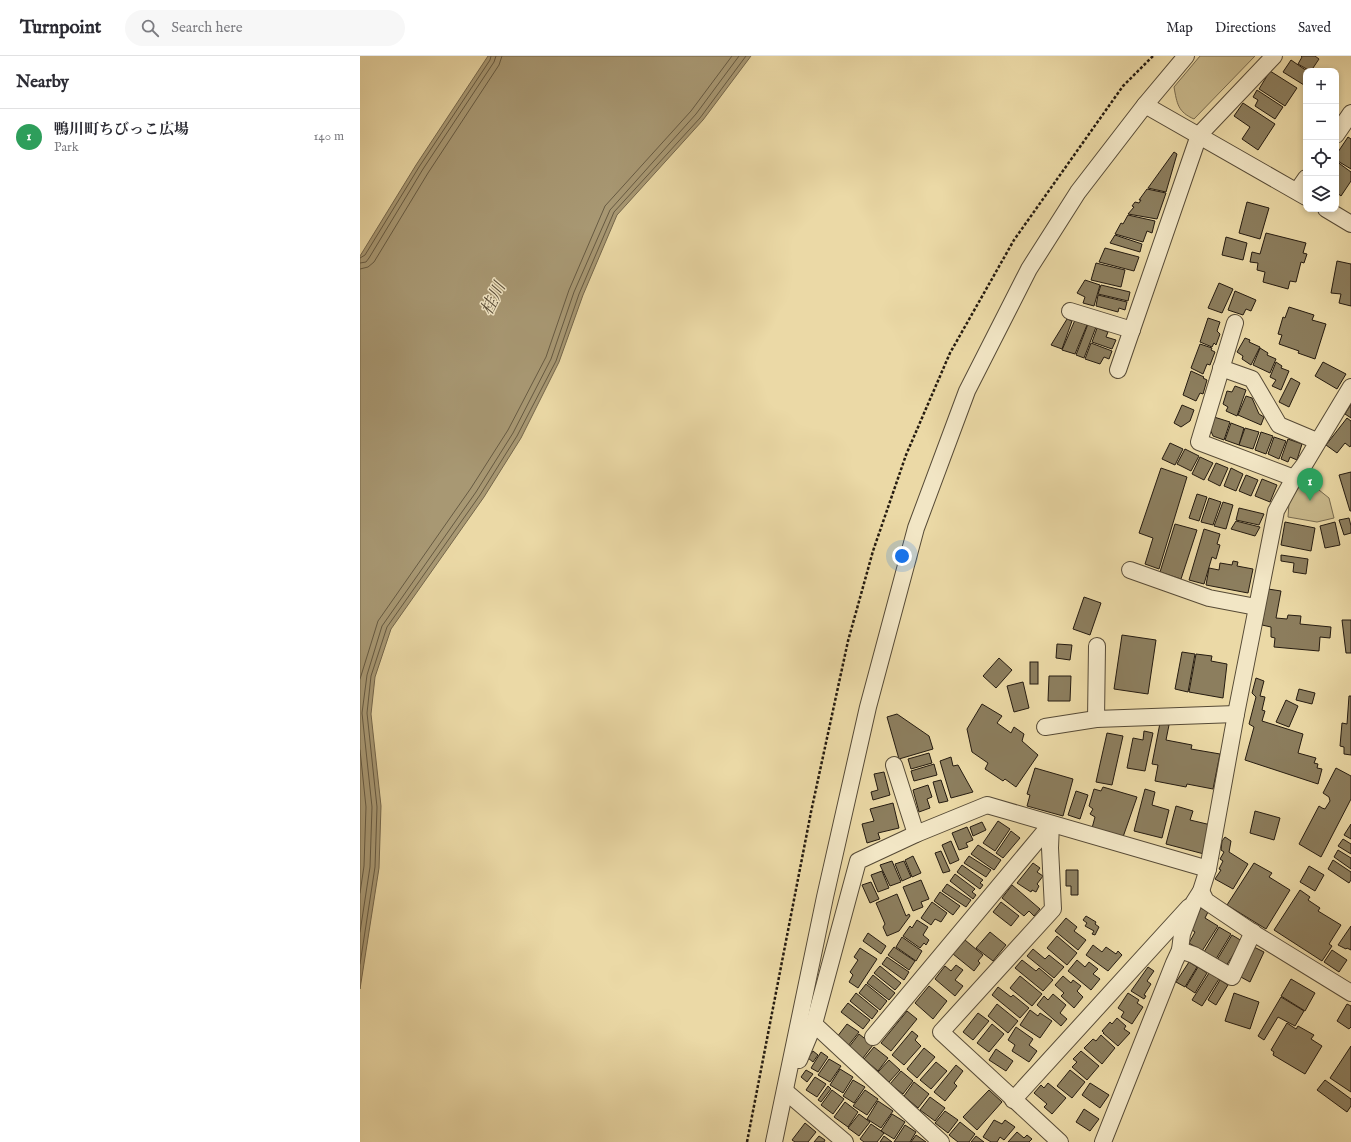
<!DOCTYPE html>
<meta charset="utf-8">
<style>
body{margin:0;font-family:"IM FELL English","Noto Serif JP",serif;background:#f7f7f7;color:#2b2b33}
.controls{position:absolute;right:12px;top:12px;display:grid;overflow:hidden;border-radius:8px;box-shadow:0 2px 6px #0003}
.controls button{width:36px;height:36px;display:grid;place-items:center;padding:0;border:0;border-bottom:1px solid #e1e1e2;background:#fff;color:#2b2b33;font:20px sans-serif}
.you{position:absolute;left:542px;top:500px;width:14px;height:14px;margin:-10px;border:3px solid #fff;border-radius:50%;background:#1a73e8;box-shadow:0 0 0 6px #1a73e833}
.badge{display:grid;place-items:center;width:26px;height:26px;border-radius:50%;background:#8f2418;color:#fff;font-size:13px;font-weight:700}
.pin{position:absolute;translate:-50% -33px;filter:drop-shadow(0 1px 2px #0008)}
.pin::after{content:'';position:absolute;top:21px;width:14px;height:12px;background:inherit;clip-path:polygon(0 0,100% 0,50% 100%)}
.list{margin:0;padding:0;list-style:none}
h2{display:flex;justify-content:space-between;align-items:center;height:52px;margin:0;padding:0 16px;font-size:17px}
h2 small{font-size:13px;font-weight:400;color:#7c7c81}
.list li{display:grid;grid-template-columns:26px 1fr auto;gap:12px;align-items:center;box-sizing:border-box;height:56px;padding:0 16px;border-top:1px solid #e1e1e2}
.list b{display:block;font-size:15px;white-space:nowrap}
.list p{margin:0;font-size:13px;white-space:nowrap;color:#7c7c81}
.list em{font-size:13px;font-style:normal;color:#7c7c81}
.icon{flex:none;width:22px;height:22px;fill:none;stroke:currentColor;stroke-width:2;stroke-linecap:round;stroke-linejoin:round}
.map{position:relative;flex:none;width:991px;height:1086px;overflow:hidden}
header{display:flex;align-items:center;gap:24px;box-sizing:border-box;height:56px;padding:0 20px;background:#fff;border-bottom:1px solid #e1e1e2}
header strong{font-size:19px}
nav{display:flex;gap:22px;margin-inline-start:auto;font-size:14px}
.search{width:280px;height:36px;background:#f7f7f7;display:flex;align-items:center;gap:10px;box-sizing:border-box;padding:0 14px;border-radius:22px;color:#7c7c81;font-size:15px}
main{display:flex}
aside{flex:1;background:#fff}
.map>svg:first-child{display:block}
</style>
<header>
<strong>Turnpoint</strong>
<div class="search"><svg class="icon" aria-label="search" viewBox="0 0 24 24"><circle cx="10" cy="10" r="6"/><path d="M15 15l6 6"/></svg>Search here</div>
<nav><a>Map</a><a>Directions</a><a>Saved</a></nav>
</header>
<main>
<aside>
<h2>Nearby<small></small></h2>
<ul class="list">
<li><span class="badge" style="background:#2e9e5b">1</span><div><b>鴨川町ちびっこ広場</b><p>Park</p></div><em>140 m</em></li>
</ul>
</aside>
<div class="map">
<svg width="991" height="1086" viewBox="0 0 991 1086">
<rect width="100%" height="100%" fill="#ebd9a6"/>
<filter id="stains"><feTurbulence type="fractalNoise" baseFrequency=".005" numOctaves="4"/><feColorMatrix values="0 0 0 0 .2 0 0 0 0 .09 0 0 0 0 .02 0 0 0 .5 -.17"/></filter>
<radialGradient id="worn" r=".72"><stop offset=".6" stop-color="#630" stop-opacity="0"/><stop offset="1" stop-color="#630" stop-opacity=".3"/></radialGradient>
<!-- green -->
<g fill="#c9b98c" stroke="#776a4e">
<path d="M840,0h55l-61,63c-16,-7 -17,-15 -20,-32z"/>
<polygon points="944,422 969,442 974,462 957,466 928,461 929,447"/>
</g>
<!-- water -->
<polygon fill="#a89873" stroke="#74664b" points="128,0 391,0 343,64 257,159 223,239 199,306 161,382 124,441 31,573 15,621 11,658 21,750 19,812 0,933 0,200 56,109"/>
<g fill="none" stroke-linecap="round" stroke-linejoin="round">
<!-- shore -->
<g stroke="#665a42" stroke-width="1">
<polyline points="0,202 5,199 59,111 130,4 131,0"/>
<polyline points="0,207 6,206 9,202 63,113 134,6 136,0"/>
<polyline points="0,213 8,211 14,206 68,117 139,9 142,0"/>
<polyline points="0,623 18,565 111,432 148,374 186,301 209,234 245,150 331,55 372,0"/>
<polyline points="0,694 6,751 4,810 0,837"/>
<polyline points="0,876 10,811 12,751 2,657 7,619 22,570 116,436 153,377 191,303 214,236 250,154 336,58 379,0"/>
<polyline points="0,908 15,811 17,751 7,657 11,620 27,571 120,439 157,380 196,305 219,238 254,156 340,62 386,0"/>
</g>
</g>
<!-- building -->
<g fill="#8c7e5e" stroke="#251b10">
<polygon points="941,0 955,0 959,3 951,15 950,15 938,8 942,1"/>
<polygon points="931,4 947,15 946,25 944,29 923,16"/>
<polygon points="910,15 937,32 925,50 899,33"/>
<polygon points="897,34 923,51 915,63 895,50 898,44 893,41"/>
<polygon points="883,47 915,68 898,94 882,83 890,71 874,60"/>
<polygon points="988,81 991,83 991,113 976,104 976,99"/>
<polygon points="814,96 817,98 806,136 788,132"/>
<polygon points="976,105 991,116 991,125 981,140 976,136"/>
<polygon points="787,133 806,137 797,163 768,158 774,151 772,150 775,146 779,147 781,144 779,144"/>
<polygon points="887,146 909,152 900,183 879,177"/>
<polygon points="768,159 795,165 792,177 787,175 783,186 755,178 761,167 763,168"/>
<polygon points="906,177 946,187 943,197 947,198 944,207 941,206 936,226 930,225 928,233 903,226 905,216 897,214 898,207 890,206 892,196 900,198"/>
<polygon points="755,179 782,188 780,196 750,187"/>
<polygon points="866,181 887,187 883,204 862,199"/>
<polygon points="745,192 779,201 774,215 739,206"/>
<polygon points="977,205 991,208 991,250 979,247 981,238 971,237"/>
<polygon points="736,207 765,214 761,231 731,224"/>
<polygon points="725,224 740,229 734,250 723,247 725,241 717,237"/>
<polygon points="859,227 873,233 862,257 848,252"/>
<polygon points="741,229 770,236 768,245 738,238"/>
<polygon points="875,235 896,244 891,255 886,253 883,259 868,254"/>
<polygon points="738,239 767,246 765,254 759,252 758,256 736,250"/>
<polygon points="929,251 954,259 952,264 966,268 955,303 938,297 939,295 919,288 922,279 918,278 923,261 925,262"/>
<polygon points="848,262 860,266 857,275 860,278 856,289 854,287 852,291 840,286"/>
<polygon points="707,263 712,265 702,293 691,289"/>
<polygon points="715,264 727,269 715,298 702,294"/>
<polygon points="728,268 736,271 724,302 716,299"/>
<polygon points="737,272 748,276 746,281 756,284 752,293 732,286"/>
<polygon points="885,282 890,284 889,286 900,291 891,309 882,303 883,300 877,296"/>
<polygon points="731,287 752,295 749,303 744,301 740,308 725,303"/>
<polygon points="840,288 852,292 851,294 855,296 850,309 847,308 843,318 831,312"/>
<polygon points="900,292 908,297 907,299 916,303 910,317 893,309"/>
<polygon points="916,306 922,310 921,312 929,315 921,334 912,330 916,324 910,321"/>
<polygon points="963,306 986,318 977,333 955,320"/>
<polygon points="831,315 844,321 843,322 847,324 843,338 840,337 836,345 823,339"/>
<polygon points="931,322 940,327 929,351 919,346"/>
<polygon points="875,330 886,334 877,360 866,355 868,351 863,348 867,335 872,336"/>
<polygon points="886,340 892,342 899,358 904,361 901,369 878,359"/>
<polygon points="991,348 991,362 985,358"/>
<polygon points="822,349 834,354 830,365 821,371 814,367"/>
<polygon points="854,361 870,366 864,384 853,380 850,373"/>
<polygon points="987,362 991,365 991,389 990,391 985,387 977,397 966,389"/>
<polygon points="871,367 884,372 879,389 865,384"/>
<polygon points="885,372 899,376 893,393 879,389"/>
<polygon points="901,376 913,380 906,398 895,394"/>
<polygon points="914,381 926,385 919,403 908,398"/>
<polygon points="928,383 942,388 937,404 930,401 928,406 921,403"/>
<polygon points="810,387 823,393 815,409 802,403"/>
<polygon points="825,393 839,400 831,415 817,408"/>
<polygon points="840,401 853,407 844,424 832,418"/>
<polygon points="856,407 868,412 860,430 848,424"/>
<polygon points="801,412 827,421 799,513 785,508 793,482 779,477"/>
<polygon points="871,412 883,418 876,435 864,430"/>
<polygon points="991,416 991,455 990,455 979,419"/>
<polygon points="886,419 898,424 891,440 879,435"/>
<polygon points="902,423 917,429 910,446 895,440"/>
<polygon points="837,438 847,441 839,465 829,462"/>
<polygon points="849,442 861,446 853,469 841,466"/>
<polygon points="863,446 873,449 866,473 854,470"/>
<polygon points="879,452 904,458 899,469 876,464"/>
<polygon points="989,462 991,470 991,477 984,479 979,464"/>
<polygon points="876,465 900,471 895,480 871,473"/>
<polygon points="925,466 955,472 951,495 921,489"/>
<polygon points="975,466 980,489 965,492 960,470"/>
<polygon points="815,468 837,474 821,523 800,516"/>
<polygon points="844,473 860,478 857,488 860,489 856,503 852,501 844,528 829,524"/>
<polygon points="921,499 948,503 946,518 933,516 934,507 921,505"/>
<polygon points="873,505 878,506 877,510 893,513 888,537 846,529 849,512 859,514 860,507 872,509"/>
<polygon points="908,533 921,535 916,562 927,563 928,559 941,560 940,568 971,571 970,582 960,581 959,595 914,591 915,582 911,581 911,571 902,569"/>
<polygon points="724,541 741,547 730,579 713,573"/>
<polygon points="982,564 991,564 991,597 986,597"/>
<polygon points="762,579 796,584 788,638 754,633"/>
<polygon points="697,588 712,589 710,604 696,602"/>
<polygon points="822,596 835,598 828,636 815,633"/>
<polygon points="836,598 852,600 851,605 867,608 863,642 829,636"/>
<polygon points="639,602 652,614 636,632 623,620"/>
<rect x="670" y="606" width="8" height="22"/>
<polygon points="689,620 711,620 710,645 688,645"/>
<polygon points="896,622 904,625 900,640 905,641 902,654 905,655 902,665 943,678 938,697 956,702 954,707 958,708 957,712 962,713 958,728 885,704 894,671 889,668 896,641 892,637"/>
<polygon points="663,626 669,652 654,656 647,630"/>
<polygon points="939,633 955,637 952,648 936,644"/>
<polygon points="989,640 991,640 991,699 984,698 984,691 980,690 982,667 987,668"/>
<polygon points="926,644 938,650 929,671 916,666"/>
<polygon points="622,648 642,660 637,667 651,677 654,671 664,678 662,685 678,699 656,731 645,723 643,725 625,713 628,707 612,696 607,673"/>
<polygon points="537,658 569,680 573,693 539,703 527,661"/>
<polygon points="800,667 809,669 806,684 832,689 831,693 860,698 853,733 827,728 826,731 795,725 798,709 792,708"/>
<polygon points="784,675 793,677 785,715 767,712 773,682 783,684"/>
<polygon points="747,677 763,680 752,729 736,726"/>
<polygon points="569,697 572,707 551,713 548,703"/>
<polygon points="591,701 593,710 598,709 613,736 591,742 580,705"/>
<polygon points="574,708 577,719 554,725 551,715"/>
<polygon points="675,712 713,723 703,760 667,750 670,739 667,738"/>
<polygon points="976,712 991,720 991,743 961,801 939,788 959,750 962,752 965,753 970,745 969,741 963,737"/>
<polygon points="524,716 530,739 513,744 511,736 518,734 514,718"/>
<polygon points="581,724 588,745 579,747 573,726"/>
<polygon points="568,729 572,741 567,743 570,752 559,756 553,734"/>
<polygon points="743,731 777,741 763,781 732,772 735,761 730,758 733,753 729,750 734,733 741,735"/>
<polygon points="785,733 795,736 792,749 809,754 802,782 774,775"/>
<polygon points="716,735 728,739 720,763 708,759"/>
<polygon points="533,747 539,772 518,777 520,783 507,787 502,768 514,765 510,753"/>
<polygon points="816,750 833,755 830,764 851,769 844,798 806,788"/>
<polygon points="895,755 920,762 914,784 890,777"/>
<polygon points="638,765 650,773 635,795 623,787"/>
<polygon points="622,766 626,774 613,780 610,771"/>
<polygon points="991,768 991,783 984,779"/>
<polygon points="607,771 613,784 606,787 608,791 599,794 592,777"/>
<polygon points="651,775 660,782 643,802 636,797"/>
<polygon points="865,781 871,785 869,796 888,808 873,833 855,823 861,814 859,813 863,805 860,803 864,796 861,794 862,785"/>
<polygon points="983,783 991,788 991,798 978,790"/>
<polygon points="591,785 599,804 590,808 582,789"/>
<polygon points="618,789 641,804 634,814 611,798"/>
<polygon points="978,794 991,802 991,813 974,801"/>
<polygon points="581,795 590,815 583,817 575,797"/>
<polygon points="553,800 561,817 552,821 545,804"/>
<polygon points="609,800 631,814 626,821 604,807"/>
<polygon points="973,804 991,816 991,824 989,827 968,813"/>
<polygon points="532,805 541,826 530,830 520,809"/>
<polygon points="544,805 551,821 542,825 535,808"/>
<polygon points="673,807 680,812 677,816 683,820 677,828 679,830 676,836 672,834 671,836 657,827"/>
<polygon points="894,807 912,817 909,821 930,834 906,873 867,849"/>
<polygon points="602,809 623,824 620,827 623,829 620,833 597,816"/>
<polygon points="949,810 964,819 955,835 940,826"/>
<polygon points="706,814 718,814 718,839 711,839 711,830 706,830"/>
<polygon points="522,815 529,832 518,836 511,819"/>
<polygon points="595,818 615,833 612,836 616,839 613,843 590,825"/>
<polygon points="561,824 569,843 561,846 563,851 553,855 543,831"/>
<polygon points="511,826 519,843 510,847 502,829"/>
<polygon points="587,828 611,844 606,851 582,835"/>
<polygon points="652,829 680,853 674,860 669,855 664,860 642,842"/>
<polygon points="940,834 950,841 948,844 960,852 958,855 981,869 969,888 972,890 962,905 914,874"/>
<polygon points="580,836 600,850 593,859 574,845"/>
<polygon points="537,838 546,860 549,858 550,860 539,875 527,880 523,871 525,868 516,847"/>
<polygon points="572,846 587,857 581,866 575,863 571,869 561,862"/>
<polygon points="641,846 659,860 651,870 633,856"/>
<polygon points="841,852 848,856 845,862 858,870 842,895 829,887 835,876 829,872"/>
<polygon points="726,860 736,866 735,868 739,871 735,879 732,878 734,875 725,870 727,867 723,864"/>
<polygon points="706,862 717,871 714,875 726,884 718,894 695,875"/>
<polygon points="557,864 568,871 563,879 569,884 566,889 564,887 560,892 543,880 550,870 552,872"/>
<polygon points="991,870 991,894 987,892 986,893 978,889"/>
<polygon points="859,871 871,878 856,903 844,896"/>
<polygon points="630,876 646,889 633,905 616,892"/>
<polygon points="508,877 526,890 521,898 503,885"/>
<polygon points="872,879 882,885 866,910 857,904"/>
<polygon points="697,880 717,897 707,909 687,892"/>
<polygon points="542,881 562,895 556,905 536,891"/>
<polygon points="605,884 623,899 618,905 620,907 614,915 593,898"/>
<polygon points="733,889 742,896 746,891 756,898 758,895 762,899 748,915 726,899"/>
<polygon points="534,891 555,905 549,914 528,899"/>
<polygon points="894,891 904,896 890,926 879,920"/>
<polygon points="500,892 517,903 498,932 489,926 493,919 490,916 498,904 494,901"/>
<polygon points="673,893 685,903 689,899 704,911 694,922 667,900"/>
<polygon points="972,894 987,904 979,916 964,906"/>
<polygon points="527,901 549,916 544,924 522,908"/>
<polygon points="662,904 676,915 679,912 693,924 683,935 655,912"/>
<polygon points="717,904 725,911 729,906 738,913 733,918 740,923 731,934 708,915"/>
<polygon points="829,906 837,911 825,931 816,926"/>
<polygon points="596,909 603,914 595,924 603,930 595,940 575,923 585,910 591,915"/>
<polygon points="520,910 541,927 535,934 514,917"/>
<polygon points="788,911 794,915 787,925 791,928 784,939 786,940 784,943 771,935"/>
<polygon points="838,911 847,917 835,937 826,931"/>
<polygon points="849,917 859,923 842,950 832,944"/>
<polygon points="513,919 535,937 529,944 507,927"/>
<polygon points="660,920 682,938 672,950 650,932"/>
<polygon points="703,920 711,927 713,924 721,930 717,935 723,941 714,952 701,940 704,937 695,929"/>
<polygon points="931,923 955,937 945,955 921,940"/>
<polygon points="860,924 868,929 856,949 848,944"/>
<polygon points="506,928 527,945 520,954 499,937"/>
<polygon points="569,930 587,945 573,963 555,947"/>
<polygon points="638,931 651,941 653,939 669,952 660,962 632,939"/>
<polygon points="496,937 518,955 512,963 490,945"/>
<polygon points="768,937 779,944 777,947 783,951 772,968 761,961 764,956 758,952"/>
<polygon points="874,937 899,946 890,973 865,965"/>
<polygon points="693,938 706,949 700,957 707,963 701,970 677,949 684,940 688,944"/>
<polygon points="921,941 944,955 935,970 918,961 904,984 898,980"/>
<polygon points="488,947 510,964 503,973 481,956"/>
<polygon points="637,948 658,965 648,977 628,960"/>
<polygon points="987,948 991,950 991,971 989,973 977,965"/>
<polygon points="670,954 678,960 680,957 692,965 680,982 660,969"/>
<polygon points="547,955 557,963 531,995 521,987"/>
<polygon points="618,957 629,965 613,984 603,976"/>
<polygon points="757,962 766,970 764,973 770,977 758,990 743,977 744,977 742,975 750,966 752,968"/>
<polygon points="927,967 936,973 938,970 954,979 951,983 962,990 945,1018 913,999 914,996 911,994"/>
<polygon points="487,968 499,976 488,990 477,981"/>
<polygon points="632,968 644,978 629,996 617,987"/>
<polygon points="656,971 673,983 669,989 677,995 669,1006 652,995 655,989 648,984"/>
<polygon points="552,975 558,980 555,984 561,990 544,1009 532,999"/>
<polygon points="499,978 513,989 503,1002 489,991"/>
<polygon points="741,979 755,992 742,1008 724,992 733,983 736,985"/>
<polygon points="991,990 991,1036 970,1022"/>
<polygon points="514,991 528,1002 518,1015 504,1003"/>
<polygon points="564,992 575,1001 557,1022 547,1013"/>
<polygon points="636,993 653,1005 646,1015 629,1004"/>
<polygon points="453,995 458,999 453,1006 448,1002"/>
<polygon points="721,995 739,1010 727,1024 712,1011 717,1006 713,1003"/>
<polygon points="461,996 468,1001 458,1016 451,1012"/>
<polygon points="469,1003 481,1010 470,1026 458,1019"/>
<polygon points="529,1004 540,1014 529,1026 518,1016"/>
<polygon points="576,1006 587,1015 571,1033 560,1024"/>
<polygon points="596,1009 603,1015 594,1027 597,1030 585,1045 574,1036"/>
<polygon points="480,1013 493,1021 483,1037 470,1029"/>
<polygon points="446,1014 453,1018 447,1026 441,1021"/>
<polygon points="710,1014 725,1026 712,1042 697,1030"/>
<polygon points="541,1015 553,1025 543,1038 530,1028"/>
<polygon points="455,1021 466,1028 457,1041 446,1034"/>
<polygon points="493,1024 505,1031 494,1047 483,1040"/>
<polygon points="965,1024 991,1043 991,1050 987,1056 957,1034"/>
<polygon points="554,1026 569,1038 558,1052 544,1040"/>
<polygon points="688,1027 706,1042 692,1058 684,1051 687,1048 674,1037 681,1029 684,1032"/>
<polygon points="730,1027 749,1039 740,1052 722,1039"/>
<polygon points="468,1030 471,1033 461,1046 458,1044"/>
<polygon points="472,1034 484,1043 473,1058 461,1049"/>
<polygon points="505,1034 518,1043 507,1059 493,1050"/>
<polygon points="629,1034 642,1046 617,1074 603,1061"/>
<polygon points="570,1041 585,1052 575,1065 560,1054"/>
<polygon points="518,1045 533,1055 521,1072 507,1063"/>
<polygon points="485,1046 498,1056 488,1071 474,1061"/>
<polygon points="724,1053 739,1063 730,1075 716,1066"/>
<polygon points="585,1055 598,1064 588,1077 575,1067"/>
<polygon points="499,1058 510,1066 499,1080 488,1072"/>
<polygon points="532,1058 545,1066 534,1083 521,1075"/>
<polygon points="634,1064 642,1068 645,1064 655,1071 644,1084 640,1081 637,1086 631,1086 623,1081"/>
<polygon points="600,1066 615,1078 609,1086 598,1086 589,1079"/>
<polygon points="445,1067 456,1076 448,1086 435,1086 432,1084"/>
<polygon points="511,1068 524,1077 517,1086 504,1086 500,1083"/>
<polygon points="545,1069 556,1076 550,1086 534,1086"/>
<polygon points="657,1076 664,1082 667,1079 672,1083 669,1086 648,1086"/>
<polygon points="556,1079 566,1086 551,1086"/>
<polygon points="459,1080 465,1084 464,1086 454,1086"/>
<polygon points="524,1080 532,1086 520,1086"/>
<polygon points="616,1080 624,1086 611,1086"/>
</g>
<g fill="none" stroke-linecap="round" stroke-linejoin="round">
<!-- minor casing -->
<g stroke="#564a36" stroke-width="18">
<g id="minor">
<polyline points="785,49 946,141"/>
<polyline points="976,79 991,57"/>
<polyline points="937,135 946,122"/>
<polyline points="966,153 991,168"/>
<polyline points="710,255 772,274"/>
<polyline points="875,267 839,386 934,422"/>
<polyline points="861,312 892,323 919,369 957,385"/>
<polyline points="758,314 839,79 914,0"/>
<polyline points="770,514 849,542 896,551"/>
<polyline points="736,663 737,590"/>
<polyline points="685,671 736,663 876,658"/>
<polyline points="534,709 556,778"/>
<polyline points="691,768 690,792 693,853 581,976 700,1086"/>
<polyline points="841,835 846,845 895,878 991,937"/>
<polyline points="820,894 834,899 872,921 893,876"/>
<polyline points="454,968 581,1086"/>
<polyline points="513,981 691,768"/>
<polyline points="439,1004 454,968 498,805 556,778 627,749 848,813"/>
<polyline points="425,1035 485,1086"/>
<polyline points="653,1044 829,851"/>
<polyline points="414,1086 465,841 508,651 556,472 607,335 669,213 718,136 785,49 826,0"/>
<polyline points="743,1086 814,907 820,894 822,878 834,846 841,835 848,813 876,658 916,455 934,422 944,409 991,331"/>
</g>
</g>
<!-- path -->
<polyline stroke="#251b10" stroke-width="2.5" stroke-dasharray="3 2" stroke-linecap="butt" points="387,1086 451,756 488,585 513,495 546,399 590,297 654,184 763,30 793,0"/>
<!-- minor -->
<use href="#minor" stroke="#f2e6c5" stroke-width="16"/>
</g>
<g text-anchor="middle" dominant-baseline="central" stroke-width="3" stroke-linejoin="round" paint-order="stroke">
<!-- water labels -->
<g font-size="17" font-style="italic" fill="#594d38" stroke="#f2e6c5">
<text transform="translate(134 243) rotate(-64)">桂川</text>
</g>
</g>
<rect width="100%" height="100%" filter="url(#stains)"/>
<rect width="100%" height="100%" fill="url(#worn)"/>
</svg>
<div class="controls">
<button>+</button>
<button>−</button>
<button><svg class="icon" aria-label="locate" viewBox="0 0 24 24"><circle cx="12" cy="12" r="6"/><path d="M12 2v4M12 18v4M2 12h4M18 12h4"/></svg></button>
<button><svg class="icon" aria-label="layers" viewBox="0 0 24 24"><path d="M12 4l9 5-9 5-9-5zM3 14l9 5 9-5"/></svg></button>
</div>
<div class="you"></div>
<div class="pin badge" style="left:950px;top:445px;background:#2e9e5b">1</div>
</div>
</main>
